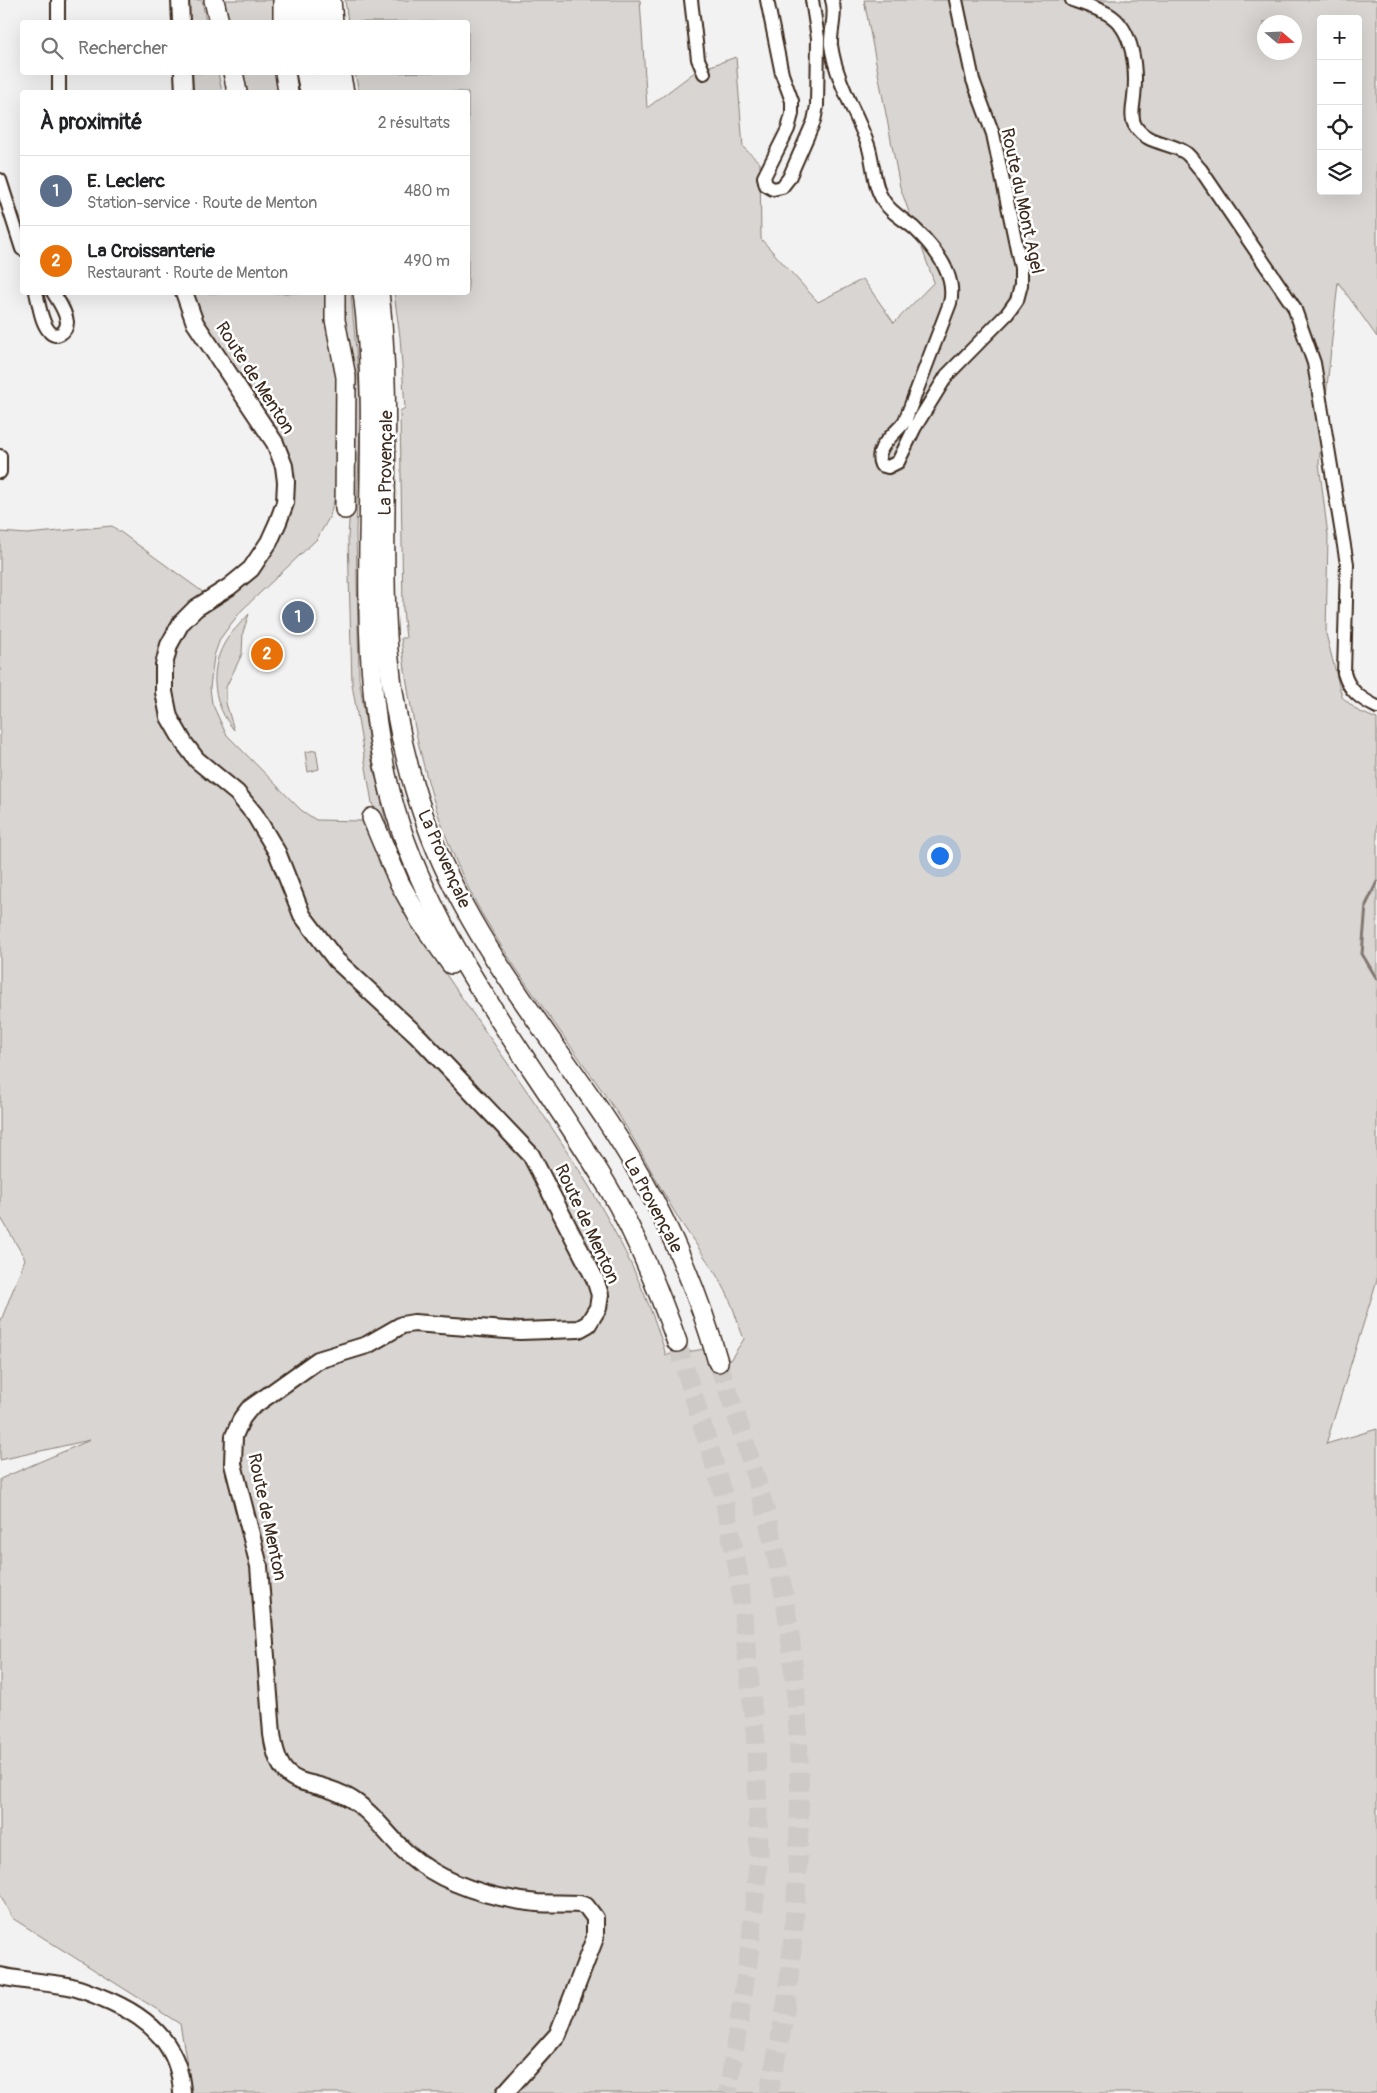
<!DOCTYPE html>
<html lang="fr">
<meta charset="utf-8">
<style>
body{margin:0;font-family:Pangolin,sans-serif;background:#f6f6f6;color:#202124}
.controls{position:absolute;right:15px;top:15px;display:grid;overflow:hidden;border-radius:5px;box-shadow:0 5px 20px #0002}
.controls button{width:45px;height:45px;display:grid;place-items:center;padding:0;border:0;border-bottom:1px solid #e0e0e0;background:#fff;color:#202124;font:25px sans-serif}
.compass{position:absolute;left:1257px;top:15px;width:45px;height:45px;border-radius:50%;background:#fff;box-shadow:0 5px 20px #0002;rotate:109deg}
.you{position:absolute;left:939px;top:855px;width:18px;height:18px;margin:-12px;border:4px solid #fff;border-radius:50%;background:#1a73e8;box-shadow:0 0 0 8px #1a73e833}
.badge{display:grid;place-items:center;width:32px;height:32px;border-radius:50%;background:#2563eb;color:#fff;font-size:16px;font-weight:700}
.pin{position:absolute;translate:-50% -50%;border:2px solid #fff;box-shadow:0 1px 5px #0006}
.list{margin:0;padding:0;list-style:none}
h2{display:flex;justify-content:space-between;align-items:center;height:65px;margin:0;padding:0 20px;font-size:21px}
h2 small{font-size:16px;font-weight:400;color:#757577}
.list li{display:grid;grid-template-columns:32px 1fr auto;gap:15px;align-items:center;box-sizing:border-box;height:70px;padding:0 20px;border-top:1px solid #e0e0e0}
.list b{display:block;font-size:19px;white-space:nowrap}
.list p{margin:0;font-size:16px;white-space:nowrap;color:#757577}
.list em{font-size:16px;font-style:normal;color:#757577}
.icon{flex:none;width:28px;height:28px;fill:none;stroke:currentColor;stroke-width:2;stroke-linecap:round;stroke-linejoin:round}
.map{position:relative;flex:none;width:1377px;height:2093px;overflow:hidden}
.search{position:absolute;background:#fff;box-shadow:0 5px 20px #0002;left:20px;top:20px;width:450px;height:55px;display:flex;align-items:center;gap:12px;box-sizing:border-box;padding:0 18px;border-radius:5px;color:#757577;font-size:19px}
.panel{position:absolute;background:#fff;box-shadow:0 5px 20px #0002;left:20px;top:90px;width:450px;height:205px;border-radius:5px}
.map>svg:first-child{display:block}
</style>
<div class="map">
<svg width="1377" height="2093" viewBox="0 0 1377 2093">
<rect width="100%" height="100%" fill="#f3f2f2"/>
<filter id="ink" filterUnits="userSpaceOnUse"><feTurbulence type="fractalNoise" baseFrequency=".02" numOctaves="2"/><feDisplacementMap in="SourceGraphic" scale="10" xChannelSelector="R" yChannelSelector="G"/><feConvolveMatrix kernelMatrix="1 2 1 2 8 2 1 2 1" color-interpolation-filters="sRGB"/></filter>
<g filter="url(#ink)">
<!-- green -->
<g fill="#d8d5d2" stroke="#8a8078" fill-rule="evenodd">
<polygon points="185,0 202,0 206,22 186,22"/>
<polygon points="222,0 277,0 277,22 226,22"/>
<path d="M345,0h295l7,108 49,-37 40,-14 7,90 17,16 1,76 57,63 45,-23 31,44 40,-41 -34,-95 -36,-187h513v337l-39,-55 -19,181 9,73 -2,98 16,63 16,14 19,8v561l-51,164 51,-15v664h-1185l-12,-69 -168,-106 -12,-24v-415l90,-39 -90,20v-137l25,-64 -25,-43v-684l27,2 85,-8 106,77 21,-16 51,-108 -87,-152 -13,-34h136v27l11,45 -1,127 -6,24 -13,23 -75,71 -11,14 -11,15 -6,17 -4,32 2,15 14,31 75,76 15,10 46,1 7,2c12,29 26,71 42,97 87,142 207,272 255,435l39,-6 7,19 18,-8 14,-21c-7,-17 -12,-38 -22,-55 -13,-22 -28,-42 -42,-63 -23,-37 -41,-76 -66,-113 -43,-64 -93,-126 -132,-194 -48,-86 -70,-179 -81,-276h5l-3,-28 -3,-199 5,-3 -5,-71 -6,-44 74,-1v-200h-109l-4,-19 113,-1v-50h-120zM1321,19h37v172h-37zM1264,22h30v30h-30z"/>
<polygon points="187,73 218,73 222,92 188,92"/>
<polygon points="240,73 276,73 279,92 244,92"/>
<polygon points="341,293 351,293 361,408 356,530 359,678 371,757 386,822 395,851 391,855 372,803 352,684 348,537 351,491 346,346"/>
<path d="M249,614l-6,18 -1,22 -16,33v16l8,27c-20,-24 -26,-57 -10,-86 6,-11 16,-20 25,-30z"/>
<polygon points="316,750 319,769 308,772 305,752"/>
</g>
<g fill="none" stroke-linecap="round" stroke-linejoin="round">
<!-- stream -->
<polyline stroke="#827770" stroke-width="3" points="1377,882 1366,905 1362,954 1377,979"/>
<!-- highway-tunnel -->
<g stroke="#cecac8" stroke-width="19" stroke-dasharray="19 9" stroke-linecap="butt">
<polyline points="677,1342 722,1489 739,1576 756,1743 759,1856 750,1948 728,2093"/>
<path d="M718,1362c30,86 59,175 71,266 16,122 12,247 -2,369 -4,32 -12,64 -18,96"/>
</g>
<!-- minor casing -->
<g stroke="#3b2a1e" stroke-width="16">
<g id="minor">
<polyline points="58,0 58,22"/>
<polyline points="691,0 698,59 704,73"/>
<polyline points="767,0 782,74 792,101 792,114 788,129 764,177 766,185 773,189 782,187 789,178 814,121 817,106 818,38 812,0"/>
<path d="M832,0c5,13 -2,31 -1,45 5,36 25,67 37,100 6,18 5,40 15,55 7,12 20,19 31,28 20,19 43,47 36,75l-45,118c-10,14 -32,26 -24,44l7,2 10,-5 17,-35 32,-52 60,-61 10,-14 4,-15v-17l-28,-134 -20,-54 -17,-80"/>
<path d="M1072,0c12,4 25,8 36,14 26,15 29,56 26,83 -1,10 -4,22 2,30 11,17 34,15 50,26 5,4 10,12 15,17l93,137 20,56 33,201 -3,109c5,18 17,26 33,34"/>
<polyline points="59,72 59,92"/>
<polyline points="0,180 22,249"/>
<path d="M36,292c3,12 5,30 13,39 7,9 18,1 18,-9 -1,-11 -9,-21 -14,-30"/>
<polyline points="0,456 0,472"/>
</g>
</g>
<!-- major casing -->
<g stroke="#3b2a1e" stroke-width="20">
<g id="major">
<polyline points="180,0 181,22"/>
<polyline points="183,72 184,92"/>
<path d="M184,292l11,31 80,120 9,23 2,16 -1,21 -7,19 -9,20 -18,27 -22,18 -33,21 -15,15 -12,22 -5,20v27l5,25 15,26 13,17 40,33 18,22 22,37 25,63 34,45 82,76 113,119 64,124 5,16 -2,13 -10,16 -9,5 -59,2 -106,-8 -12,2 -35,20 -49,15 -69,49 -7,9 -8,18 -1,28 26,102 13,168c9,63 36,39 79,65 23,14 37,38 57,55 36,31 82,44 129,49 14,1 28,0 42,1l7,2 9,12v20l-37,96 -53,59"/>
<path d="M0,1976c23,5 46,6 68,10 15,3 30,10 44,16 40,18 68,45 70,91"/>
</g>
</g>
<!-- highway casing -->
<g stroke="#3b2a1e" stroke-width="22">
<g id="highway">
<polyline points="214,0 219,22"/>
<polyline points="296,0 299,22"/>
<polyline points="314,0 317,22"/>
<polyline points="331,0 333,22"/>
<polyline points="283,22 283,0"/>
<polyline points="233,72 237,92"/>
<polyline points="285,72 288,92"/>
<polyline points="306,72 310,92"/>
<polyline points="325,72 328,92"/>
<polyline points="340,72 344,92"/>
<polyline points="335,292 335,320 346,377 345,509"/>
<path d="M363,292c23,178 -20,360 37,534 45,134 137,241 208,361 29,49 50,102 69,155"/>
<path d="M379,292c14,120 0,240 9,359 6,63 20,126 43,185 41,106 114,192 176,285 49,74 87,156 111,241"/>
<polyline points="372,818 399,882 420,920 451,964"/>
</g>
</g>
<!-- minor -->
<use href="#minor" stroke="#fff" stroke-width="12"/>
<!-- major -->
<use href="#major" stroke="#fff" stroke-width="16"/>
<!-- highway -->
<use href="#highway" stroke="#fff" stroke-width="19"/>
</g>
</g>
<g text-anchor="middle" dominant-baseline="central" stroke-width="5" stroke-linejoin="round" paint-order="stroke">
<!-- street labels -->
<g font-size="18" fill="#3b2a1e" stroke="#fff">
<text transform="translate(1022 201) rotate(78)">Route du Mont Agel</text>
<text transform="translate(255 378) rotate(57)">Route de Menton</text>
<text transform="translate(386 463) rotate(-89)">La Provençale</text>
<text transform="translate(444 859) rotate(66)">La Provençale</text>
<text transform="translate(653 1205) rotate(62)">La Provençale</text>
<text transform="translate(587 1224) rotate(65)">Route de Menton</text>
<text transform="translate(267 1517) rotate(78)">Route de Menton</text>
</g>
</g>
</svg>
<div class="controls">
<button>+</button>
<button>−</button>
<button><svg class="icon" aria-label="locate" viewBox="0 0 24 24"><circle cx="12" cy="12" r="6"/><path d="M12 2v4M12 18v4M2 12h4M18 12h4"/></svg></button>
<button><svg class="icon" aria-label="layers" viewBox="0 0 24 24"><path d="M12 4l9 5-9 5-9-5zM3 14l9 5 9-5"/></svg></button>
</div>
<svg class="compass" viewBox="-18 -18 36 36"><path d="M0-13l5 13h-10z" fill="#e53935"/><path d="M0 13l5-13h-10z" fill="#757577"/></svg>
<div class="you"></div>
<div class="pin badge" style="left:298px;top:617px;background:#5c6f8a">1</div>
<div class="pin badge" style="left:267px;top:654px;background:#e8710a">2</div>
<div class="search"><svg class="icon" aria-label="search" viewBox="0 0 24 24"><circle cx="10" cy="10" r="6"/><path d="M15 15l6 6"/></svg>Rechercher</div>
<section class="panel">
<h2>À proximité<small>2 résultats</small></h2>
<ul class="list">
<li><span class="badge" style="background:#5c6f8a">1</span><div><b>E. Leclerc</b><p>Station-service · Route de Menton</p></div><em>480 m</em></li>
<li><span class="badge" style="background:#e8710a">2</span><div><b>La Croissanterie</b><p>Restaurant · Route de Menton</p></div><em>490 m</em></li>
</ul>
</section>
</div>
